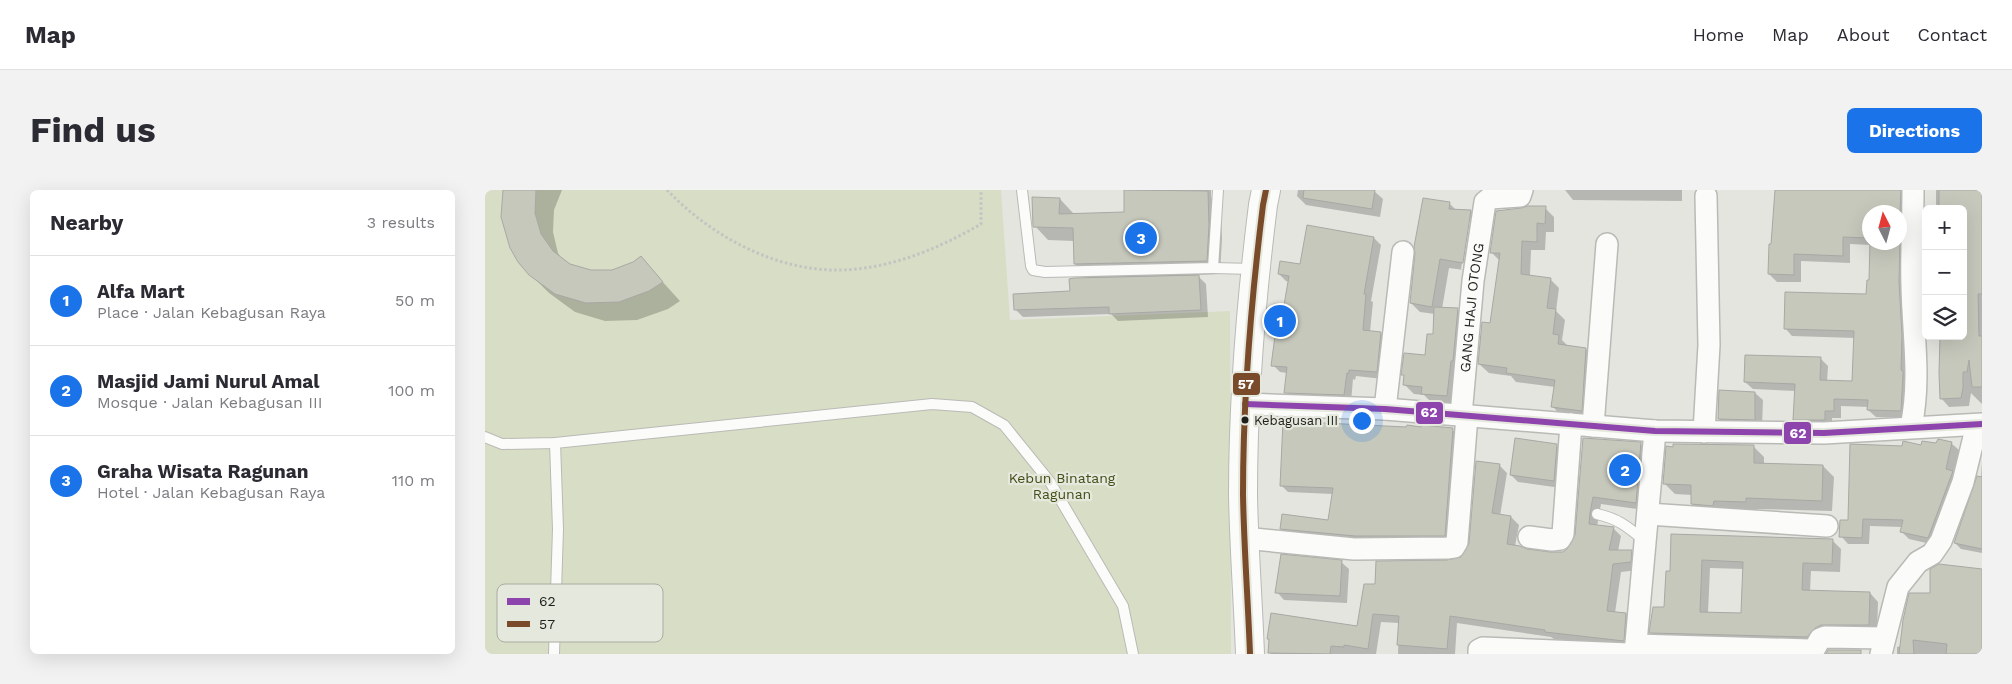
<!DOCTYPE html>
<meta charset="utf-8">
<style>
body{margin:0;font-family:"Work Sans",sans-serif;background:#f2f2f3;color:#2b2b33}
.controls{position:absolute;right:15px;top:15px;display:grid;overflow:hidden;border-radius:8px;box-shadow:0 5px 20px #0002}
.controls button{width:45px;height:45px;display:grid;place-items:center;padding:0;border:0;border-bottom:1px solid #e1e1e2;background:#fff;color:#2b2b33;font:25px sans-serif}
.compass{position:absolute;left:1377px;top:15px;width:45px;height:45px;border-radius:50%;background:#fff;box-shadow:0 5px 20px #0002;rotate:354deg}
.you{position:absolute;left:876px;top:230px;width:18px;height:18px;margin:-12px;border:4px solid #fff;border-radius:50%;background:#1a73e8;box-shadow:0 0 0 8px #1a73e833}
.badge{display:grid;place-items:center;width:32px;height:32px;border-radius:50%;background:#1a73e8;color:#fff;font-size:16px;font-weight:700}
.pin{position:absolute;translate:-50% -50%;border:2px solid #fff;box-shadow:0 1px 5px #0006}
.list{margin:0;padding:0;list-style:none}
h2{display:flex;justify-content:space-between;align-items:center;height:65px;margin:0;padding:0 20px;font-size:21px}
h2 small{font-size:16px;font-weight:400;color:#7c7c81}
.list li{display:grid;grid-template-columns:32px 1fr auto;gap:15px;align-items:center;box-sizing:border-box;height:90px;padding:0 20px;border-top:1px solid #e1e1e2}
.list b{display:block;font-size:19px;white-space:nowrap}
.list p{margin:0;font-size:16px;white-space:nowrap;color:#7c7c81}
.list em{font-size:16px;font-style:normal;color:#7c7c81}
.icon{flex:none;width:28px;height:28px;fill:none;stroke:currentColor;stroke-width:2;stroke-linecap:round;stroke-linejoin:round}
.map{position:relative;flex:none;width:1497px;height:464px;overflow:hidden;border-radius:8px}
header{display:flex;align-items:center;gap:30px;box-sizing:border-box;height:70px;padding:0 25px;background:#fff;border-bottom:1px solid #e1e1e2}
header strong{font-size:24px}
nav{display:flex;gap:28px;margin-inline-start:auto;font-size:18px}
.intro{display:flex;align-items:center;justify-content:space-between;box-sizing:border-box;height:120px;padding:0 30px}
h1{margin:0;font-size:35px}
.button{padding:12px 22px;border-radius:8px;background:#1a73e8;color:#fff;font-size:18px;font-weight:700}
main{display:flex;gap:30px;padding:0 30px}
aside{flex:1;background:#fff;border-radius:8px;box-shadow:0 5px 20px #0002}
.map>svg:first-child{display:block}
</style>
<header>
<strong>Map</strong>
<nav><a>Home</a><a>Map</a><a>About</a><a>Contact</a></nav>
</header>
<div class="intro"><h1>Find us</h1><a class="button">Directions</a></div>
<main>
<aside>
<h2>Nearby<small>3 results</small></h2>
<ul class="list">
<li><span class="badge">1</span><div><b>Alfa Mart</b><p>Place · Jalan Kebagusan Raya</p></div><em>50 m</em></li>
<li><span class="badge">2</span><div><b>Masjid Jami Nurul Amal</b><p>Mosque · Jalan Kebagusan III</p></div><em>100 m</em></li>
<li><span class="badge">3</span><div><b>Graha Wisata Ragunan</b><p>Hotel · Jalan Kebagusan Raya</p></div><em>110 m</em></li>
</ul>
</aside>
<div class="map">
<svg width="1497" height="464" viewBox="0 0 1497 464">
<rect width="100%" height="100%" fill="#e4e5df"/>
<!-- green -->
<polygon fill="#d8dec5" points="0,0 516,0 525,130 745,121 746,464 0,464"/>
<!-- shadow -->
<g fill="#0003" fill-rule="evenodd">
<polygon points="19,0 77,0 69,20 68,42 73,63 78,71 105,82 128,81 148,73 156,68 195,111 183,119 152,130 120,131 90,122 64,103 45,84"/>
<polygon points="640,0 726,0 726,7 736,16 737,49 735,84 712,85 721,94 723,127 633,131 626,124 538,127 531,120 586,102 606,90 590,74 589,51 563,50 550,36 575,9 588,23 588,25 641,24"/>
<polygon points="813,0 889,1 898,9 895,27 821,15 812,6"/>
<polygon points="1080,0 1197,0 1197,11 1088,10"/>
<path d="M1292,0h132l-1,228 -32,-1 -8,-7 1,-3 -28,-1v12h-9v9h-30l-7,-7 1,-29 -43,-2 -8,-7 75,-24 8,8 -1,16 26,1 2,-45 -63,-2 -7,-8 83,-33 2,-14 1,-36 -21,-1v19l-49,-2v21h-24l-8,-8zM1384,22h30v30h-30z"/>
<polygon points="1451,0 1497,0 1497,214 1486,203 1484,216 1464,217 1456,208 1456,146 1478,146 1478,19 1451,19"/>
<path d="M964,13l8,8h14l8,9 -7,51 -23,-3 -7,41h15l10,10 -10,86 -25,-2 -8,-8 -10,-1 -10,-10 1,-8 -2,-2 23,-18 8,-20 1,-22 -15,-2 -9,-9zM984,28h2l-8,52 -2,-1z"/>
<polygon points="1060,18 1069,27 1069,42 1061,42 1060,60 1046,60 1045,86 1065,89 1074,98 1071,121 1080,130 1077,150 1083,156 1101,159 1110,168 1105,229 1076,225 1067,216 1070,197 1031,192 1026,186 1004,183 994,174 1006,134 1015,71 1006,62"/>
<polygon points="823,36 889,48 896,55 886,111 888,112 885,142 896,143 903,150 898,189 871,186 870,190 868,189 866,212 808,209 801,202 803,183 795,182 788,175 790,150 786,145 800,117 805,92 801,91 794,84 816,75"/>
<polygon points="1270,203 1278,210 1277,237 1242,236 1234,229"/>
<polygon points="967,239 974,246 966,352 877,353 803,345 796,339 844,332 848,304 803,302 796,295"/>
<polygon points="1099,249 1156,254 1164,262 1159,320 1116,314 1113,331 1112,336 1128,338 1136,346 1133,361 1146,361 1154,369 1153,380 1136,382 1130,423 1141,424 1149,432 1146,459 1069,449 1066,447 972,433 970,464 913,464 914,433 896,432 891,464 786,464 785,462 873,437 891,395 977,368 986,353 1014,275 1022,283 1015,326 1026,327 1034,335 1030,356 1042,361 1078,363 1086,357 1092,345"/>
<polygon points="1466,253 1474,260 1469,283 1475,289 1450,355 1424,349 1417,342 1417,337 1385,336 1384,354 1363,354 1356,346 1364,332 1437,256"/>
<polygon points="1071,255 1079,263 1076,298 1033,292 1026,285"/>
<polygon points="1268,256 1279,267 1279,275 1338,276 1349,287 1347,321 1272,319 1272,322 1218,325 1207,314 1207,305 1190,304 1179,293 1189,258"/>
<polygon points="1497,272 1497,363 1476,359 1470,353 1496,288"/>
<path d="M1187,345l160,5 9,9 -1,23 -29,-1 -1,20 60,2 8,9 -1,31 -62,12 -156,-4 -8,-9 15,-23 5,-36zM1225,378l34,1 -2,45 -34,-1z"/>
<polygon points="856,372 864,379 862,413 799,410 792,402"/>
<polygon points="1497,380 1497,464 1412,464 1412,457 1416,456 1446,405"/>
</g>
<!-- building -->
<g fill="#c6c8bc" stroke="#a8a8a4" fill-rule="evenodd">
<polygon points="18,0 51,0 50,23 56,44 68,61 85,74 106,80 127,80 148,72 156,66 178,92 164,101 134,112 101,113 70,104 44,85 33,72 25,58 16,27"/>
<polygon points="639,0 723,1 724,35 722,71 589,74 588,38 548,37 547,7 575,8 574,24 639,22"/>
<polygon points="819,0 890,0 887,19 818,8"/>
<polygon points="1290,0 1416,0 1415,22 1384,22 1384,48 1358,47 1358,66 1309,64 1309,85 1283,84 1284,54 1286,54"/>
<polygon points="1454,0 1497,0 1497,104 1493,104 1494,146 1497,146 1497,197 1487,197 1484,170 1482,182 1478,182 1478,198 1476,208 1455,209 1454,183 1455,147 1478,146 1478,19 1454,19"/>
<polygon points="938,8 965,12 964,19 986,20 978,73 955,69 947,117 925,113 930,63 929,57"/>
<polygon points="1043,16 1061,16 1060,34 1052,33 1052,52 1037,51 1036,84 1066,88 1062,118 1071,119 1068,144 1074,145 1073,154 1101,158 1097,221 1066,217 1070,190 1021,183 1022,178 993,174 997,132 1005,133 1015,63 1005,63 1011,21 1036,18"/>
<polygon points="822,35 889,47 879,104 881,104 878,140 896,142 892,182 864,180 864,183 862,183 859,205 799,203 802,177 786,176 790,146 785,146 789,114 799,115 804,86 793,84 795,71 815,74"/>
<polygon points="1385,52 1415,52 1414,91 1417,145 1416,180 1418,181 1418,184 1416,221 1382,220 1383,210 1349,209 1349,221 1340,221 1340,230 1308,230 1310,194 1259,192 1260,165 1336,167 1335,190 1367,191 1369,141 1299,139 1300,102 1381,104 1382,90 1384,90"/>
<polygon points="714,85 716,120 624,124 624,117 529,120 528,104 585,101 584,89 589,88"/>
<polygon points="949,117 973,118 968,171 966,171 962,206 936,204 937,197 918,195 919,185 916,185 919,163 940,165 942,144 948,144"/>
<polygon points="1234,200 1270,202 1270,230 1233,229"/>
<polygon points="798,231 921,237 922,235 936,237 937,235 968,238 960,346 870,346 795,339 797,324 843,330 848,298 795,296"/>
<polygon points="1030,248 1072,254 1069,291 1025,285"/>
<polygon points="1098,248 1156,252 1151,313 1108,307 1105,323 1104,334 1129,337 1124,360 1147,360 1146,372 1128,374 1122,421 1141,423 1139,451 1060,442 1060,440 965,426 962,459 912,455 914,426 888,424 883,459 859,455 859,457 846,456 845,464 783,463 784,449 782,449 786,423 872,436 879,394 890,394 891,371 962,370 976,367 984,353 991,271 1015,274 1007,323 1026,326 1022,354 1035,356 1042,359 1065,362 1078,362 1082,359 1090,345"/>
<polygon points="1453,249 1467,252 1461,279 1468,281 1443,348 1415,342 1418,330 1378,329 1377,348 1354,347 1355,330 1363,330 1365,254 1417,256 1418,251 1436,255 1437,251 1451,253"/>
<polygon points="1188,254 1269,255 1269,273 1338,275 1337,311 1261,308 1261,312 1229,311 1228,316 1206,314 1206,295 1178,294 1181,256 1188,257"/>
<polygon points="1492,286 1497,287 1497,359 1469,353"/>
<path d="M1186,344l162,5 -1,25 -29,-1 -1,27 68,2 -1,33h-48l-6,3 -8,9 -158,-4 4,-26h11l2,-36h4zM1217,370l41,2 -2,51 -41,-1z"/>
<polygon points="796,364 857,370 855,406 790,403"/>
<polygon points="1454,374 1497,379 1497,464 1461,464 1462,454 1428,450 1429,464 1414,464 1418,430 1424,403 1445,403 1445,379"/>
<polygon points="1343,460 1376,460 1376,464 1341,464"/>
</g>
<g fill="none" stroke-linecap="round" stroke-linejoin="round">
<!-- lane casing -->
<g stroke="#b9bab6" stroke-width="12">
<g id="lane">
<polyline points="537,0 546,76 548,80 560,82 728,78 733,0"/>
<polyline points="728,78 769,79"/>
<polyline points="0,247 17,254 70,253 447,214 487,217 519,235 565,292 638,416 648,464"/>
<path d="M1112,324c22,5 31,13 48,27"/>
<polyline points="69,464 73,339 70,253"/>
</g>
</g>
<!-- street casing -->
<g stroke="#b9bab6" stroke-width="24">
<g id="street">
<polyline points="760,214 900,219 1170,241 1339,243 1497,234"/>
<polyline points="900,219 918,62"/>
<path id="s1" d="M976,225l12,-134 12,-79 5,-4 30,-2 2,-6"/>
<polyline points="1108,236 1122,54"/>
<path d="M1426,237c10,-47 2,-93 1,-141 -1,-32 1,-64 1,-96"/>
<polyline points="1219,242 1224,155 1221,6"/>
<polyline points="1163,324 1342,336"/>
<polyline points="1044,347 1067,350 1075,349 1078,344 1086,234"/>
<polyline points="759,348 869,359 962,358 969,357 972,352 982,226"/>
<polyline points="1151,455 1324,460 1330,458 1335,449 1340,447 1399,448"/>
<polyline points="994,464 994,460 998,458 1144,464"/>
<polyline points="1150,464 1170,241"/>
<polyline points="1396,464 1413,397 1433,372 1447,364 1456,351 1478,292 1489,247"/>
</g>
</g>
<!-- secondary casing -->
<g stroke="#b9bab6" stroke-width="30">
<path id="secondary" d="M765,464c-2,-53 -6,-106 -7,-159 0,-97 8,-194 20,-290l3,-15"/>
</g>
<!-- path -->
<path stroke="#c3c4c2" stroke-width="3" stroke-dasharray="2.5 2.5" stroke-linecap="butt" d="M182,0c48,50 119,87 190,79 45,-5 86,-23 124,-45v-34"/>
<!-- lane -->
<use href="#lane" stroke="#fbfbfa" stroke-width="10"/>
<!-- street -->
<use href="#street" stroke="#fbfbfa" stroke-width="21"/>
<!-- secondary -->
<use href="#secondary" stroke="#fbfbfa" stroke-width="28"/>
<!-- bus-1 casing -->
<g stroke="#e5e8dc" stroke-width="10">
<polyline id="bus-1" points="760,214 900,219 1170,241 1339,243 1497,234"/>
</g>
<!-- bus-2 casing -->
<g stroke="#e5e8dc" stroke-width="10">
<path id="bus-2" d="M765,464c-2,-53 -6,-106 -7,-159 0,-97 8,-194 20,-290l3,-15"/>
</g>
<!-- bus-1 -->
<use href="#bus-1" stroke="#8e44ad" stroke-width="6"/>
<!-- bus-2 -->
<use href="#bus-2" stroke="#7a4b2a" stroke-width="6"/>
</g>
<!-- markers -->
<circle fill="#1e1f1b" stroke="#e5e8dc" stroke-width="2" cx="760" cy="230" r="4.5"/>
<g text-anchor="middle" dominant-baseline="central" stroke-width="4.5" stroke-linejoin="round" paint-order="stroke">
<!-- bus labels -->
<g font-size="13" fill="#1e1f1b" stroke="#e5e8dc" text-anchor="start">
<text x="769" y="230">Kebagusan III</text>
</g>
<!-- street labels -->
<g font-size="14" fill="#1e1f1b" stroke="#e5e8dc">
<text stroke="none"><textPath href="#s1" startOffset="108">GANG HAJI OTONG</textPath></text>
</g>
<!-- park labels -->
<g font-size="14" fill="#444e18" stroke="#e5e8dc">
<text x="577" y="288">Kebun Binatang<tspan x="577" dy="16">Ragunan</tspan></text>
</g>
</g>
<!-- legend -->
<rect x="12" y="394" width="166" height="58" rx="8" fill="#e5e8dc" stroke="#a9aca2" stroke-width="1"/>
<rect x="22" y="408" width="23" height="7" fill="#8e44ad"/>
<rect x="22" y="431" width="23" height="6" fill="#7a4b2a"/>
<g font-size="14" fill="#1e1f1b">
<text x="54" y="416">62</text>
<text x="54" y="439">57</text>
</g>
<g stroke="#e5e8dc" stroke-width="2">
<rect x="747" y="182" width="29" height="24" rx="5" fill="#7a4b2a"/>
<rect x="930" y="211" width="29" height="24" rx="5" fill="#8e44ad"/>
<rect x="1298" y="231" width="29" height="24" rx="5" fill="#8e44ad"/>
</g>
<g font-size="14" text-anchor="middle" font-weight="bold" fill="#fff">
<text x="761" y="199">57</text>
<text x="944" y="227">62</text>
<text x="1313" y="248">62</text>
</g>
</svg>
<div class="controls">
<button>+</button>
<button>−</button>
<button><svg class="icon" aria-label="layers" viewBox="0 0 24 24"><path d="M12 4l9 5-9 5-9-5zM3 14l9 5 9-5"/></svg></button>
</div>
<svg class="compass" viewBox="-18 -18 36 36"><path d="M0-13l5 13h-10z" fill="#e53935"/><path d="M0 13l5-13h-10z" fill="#7c7c81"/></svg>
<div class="you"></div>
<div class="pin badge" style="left:795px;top:131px">1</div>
<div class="pin badge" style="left:1140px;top:280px">2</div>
<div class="pin badge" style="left:656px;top:48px">3</div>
</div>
</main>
